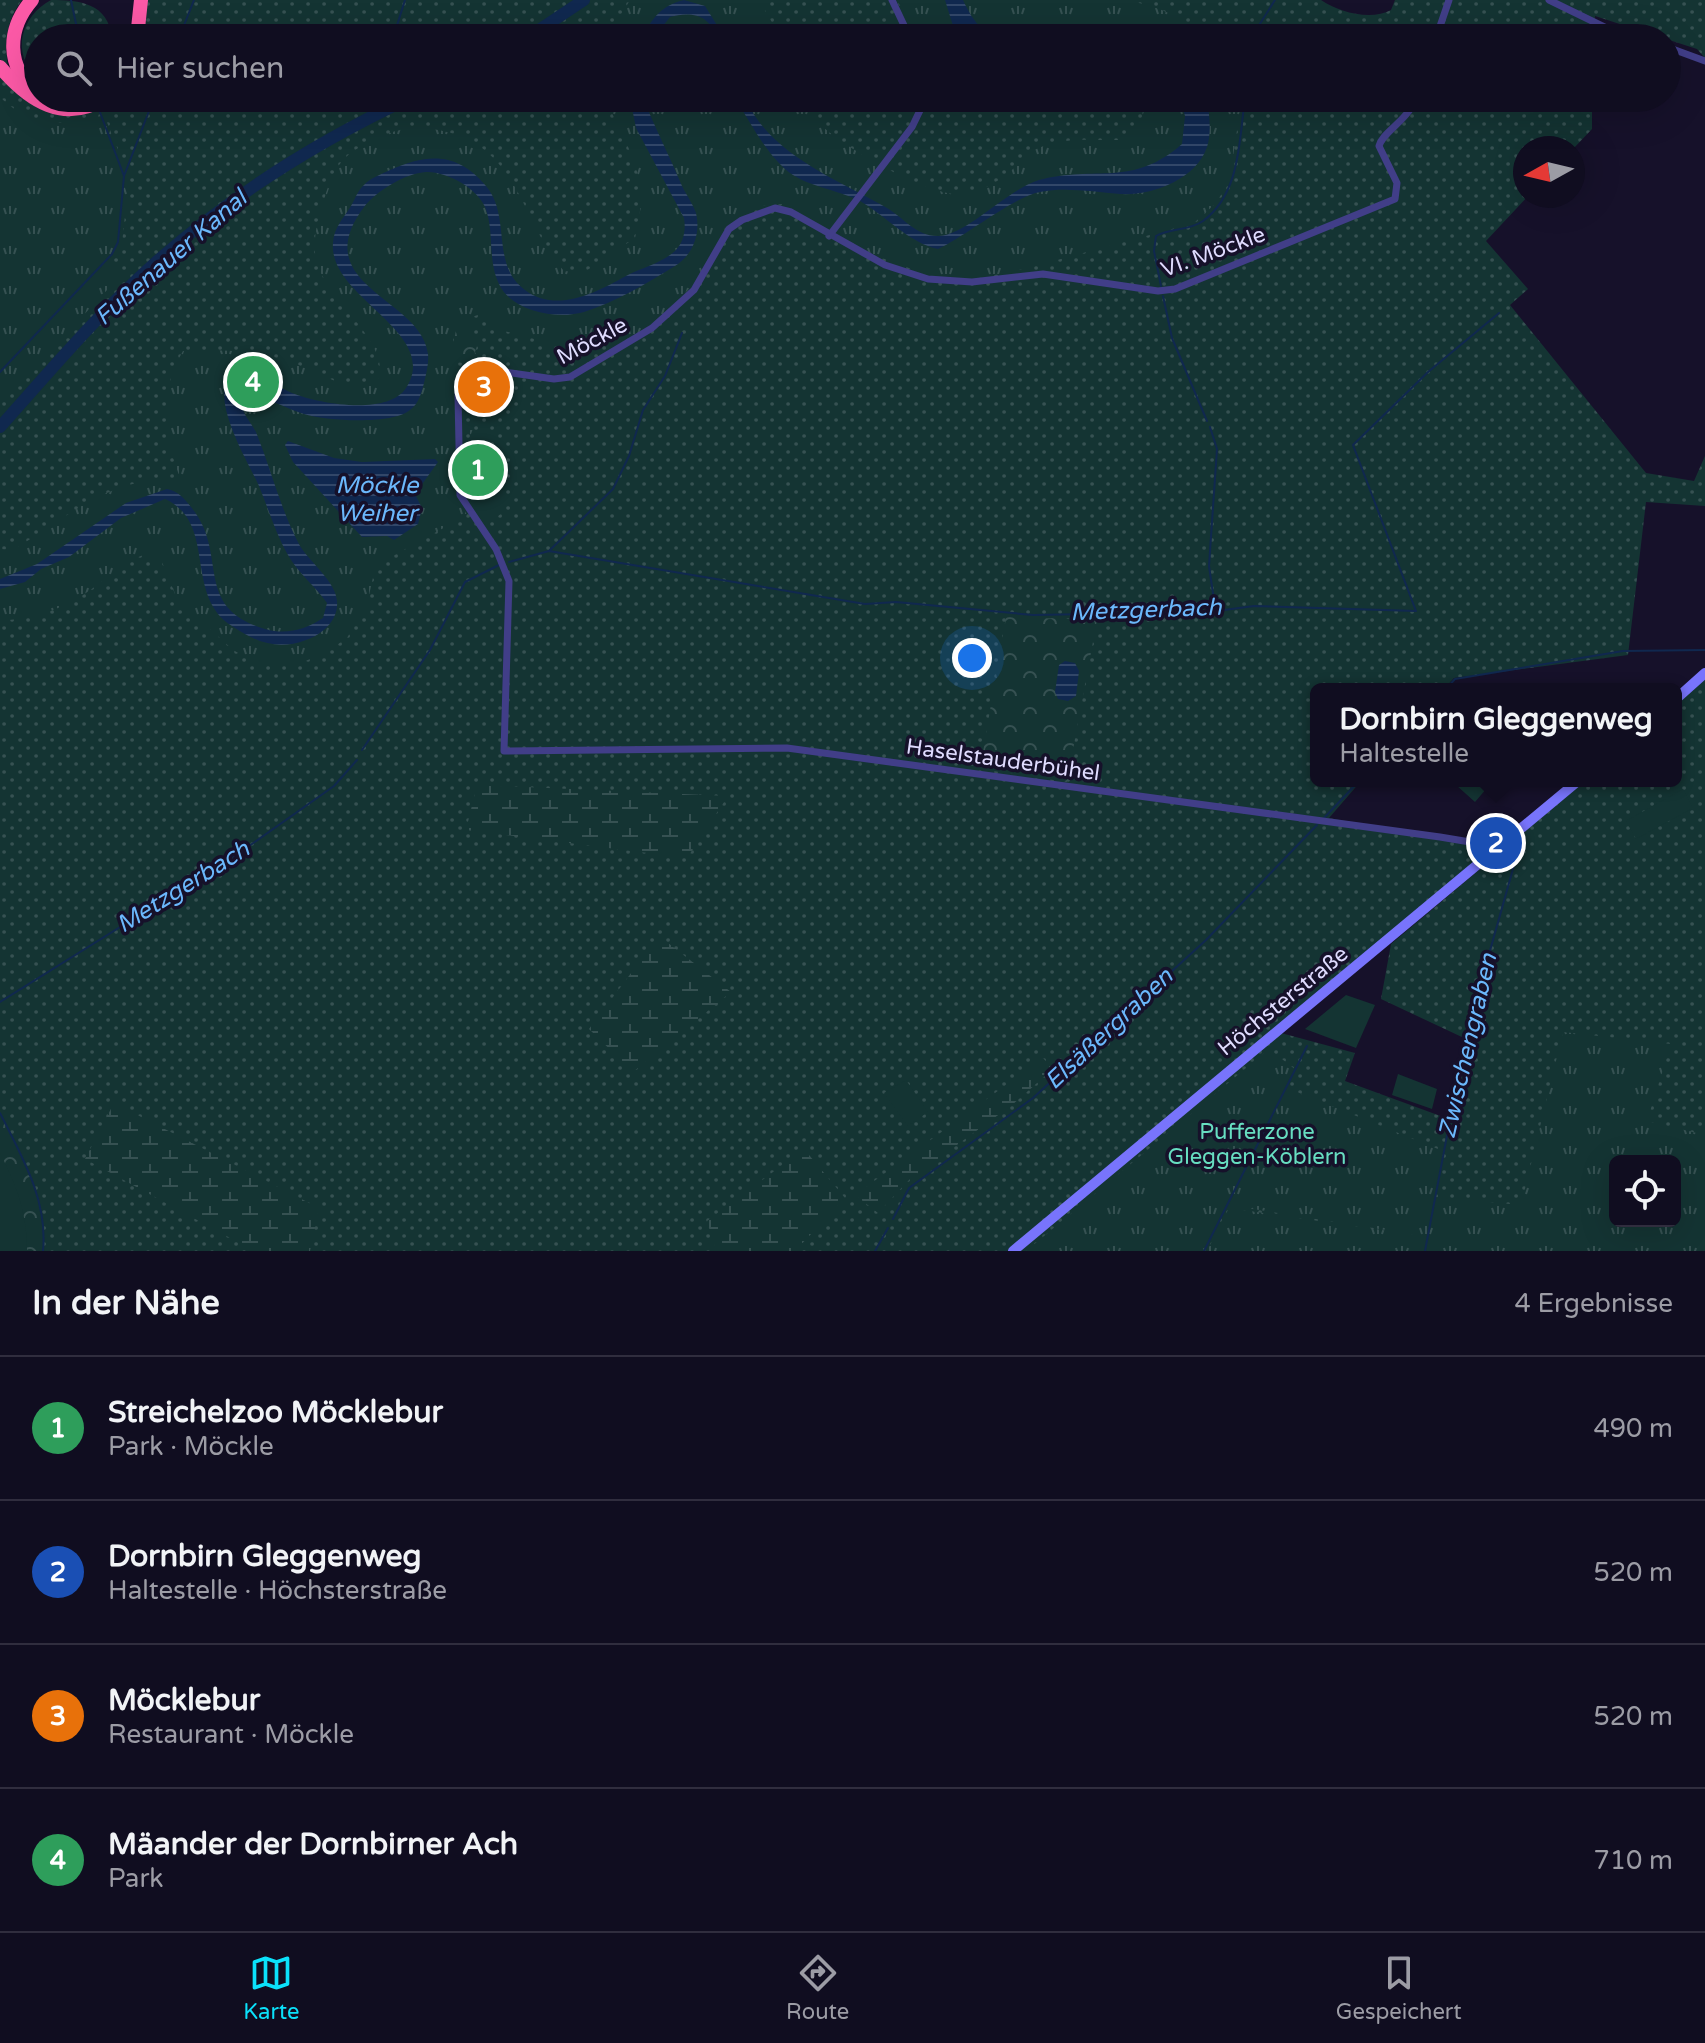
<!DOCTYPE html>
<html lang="de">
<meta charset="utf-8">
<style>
body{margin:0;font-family:"Varela Round",sans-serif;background:#1e1b2d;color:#f1f3f6}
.controls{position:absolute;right:24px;bottom:24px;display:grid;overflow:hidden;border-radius:12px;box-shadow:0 8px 32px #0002}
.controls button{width:72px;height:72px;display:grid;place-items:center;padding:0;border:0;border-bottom:2px solid #302d3e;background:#100d20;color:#f1f3f6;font:40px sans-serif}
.compass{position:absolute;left:1513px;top:136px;width:72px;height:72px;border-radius:50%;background:#100d20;box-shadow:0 8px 32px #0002;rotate:262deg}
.you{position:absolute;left:972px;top:658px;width:28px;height:28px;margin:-20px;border:6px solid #fff;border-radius:50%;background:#1a73e8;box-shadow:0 0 0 12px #1a73e833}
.badge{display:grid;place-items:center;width:52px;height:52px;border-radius:50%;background:#0be1fa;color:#fff;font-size:26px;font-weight:700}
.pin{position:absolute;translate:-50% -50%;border:4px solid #fff;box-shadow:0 2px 8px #0006}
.popup{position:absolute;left:1310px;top:683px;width:372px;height:104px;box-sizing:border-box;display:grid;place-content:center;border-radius:12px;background:#100d20;filter:drop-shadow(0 2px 6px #0005);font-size:26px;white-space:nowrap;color:#9c9ca5}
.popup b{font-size:30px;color:#f1f3f6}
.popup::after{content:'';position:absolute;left:50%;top:100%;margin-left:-16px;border:16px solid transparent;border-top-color:#100d20}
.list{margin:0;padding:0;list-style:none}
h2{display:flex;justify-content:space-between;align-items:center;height:104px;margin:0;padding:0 32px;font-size:34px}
h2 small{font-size:26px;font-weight:400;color:#9c9ca5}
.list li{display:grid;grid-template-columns:52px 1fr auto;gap:24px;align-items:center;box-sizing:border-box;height:144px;padding:0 32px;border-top:2px solid #302d3e}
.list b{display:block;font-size:30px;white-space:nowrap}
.list p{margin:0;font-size:26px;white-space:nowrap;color:#9c9ca5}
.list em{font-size:26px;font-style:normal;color:#9c9ca5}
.icon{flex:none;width:44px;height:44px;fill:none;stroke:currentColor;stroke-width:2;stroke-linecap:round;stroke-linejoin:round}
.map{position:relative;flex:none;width:1705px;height:1251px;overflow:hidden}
.search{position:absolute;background:#100d20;box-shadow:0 8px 32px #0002;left:24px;right:24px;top:24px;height:88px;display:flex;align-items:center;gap:20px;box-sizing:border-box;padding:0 28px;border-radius:44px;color:#9c9ca5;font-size:30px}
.sheet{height:680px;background:#100d20}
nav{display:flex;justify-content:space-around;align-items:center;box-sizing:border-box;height:112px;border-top:2px solid #302d3e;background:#100d20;font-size:22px;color:#9c9ca5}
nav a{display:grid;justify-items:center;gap:4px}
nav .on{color:#0be1fa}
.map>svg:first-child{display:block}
</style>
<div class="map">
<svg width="1705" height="1251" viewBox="0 0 1705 1251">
<defs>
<pattern id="grass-dots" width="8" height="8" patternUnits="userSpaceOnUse" patternTransform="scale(2)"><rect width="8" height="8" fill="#143433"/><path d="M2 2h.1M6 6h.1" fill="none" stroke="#365152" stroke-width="1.8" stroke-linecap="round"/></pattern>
<pattern id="forest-crowns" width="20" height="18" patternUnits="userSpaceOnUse" patternTransform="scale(2)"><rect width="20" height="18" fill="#143433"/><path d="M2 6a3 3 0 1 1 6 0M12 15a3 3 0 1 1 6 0" fill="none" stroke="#365152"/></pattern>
<pattern id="wetland-marsh" width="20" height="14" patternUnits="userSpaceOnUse" patternTransform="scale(2)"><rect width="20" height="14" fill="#143433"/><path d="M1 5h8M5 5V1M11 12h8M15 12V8" fill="none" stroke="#365152"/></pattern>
<pattern id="park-tufts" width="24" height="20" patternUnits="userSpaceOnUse" patternTransform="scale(2)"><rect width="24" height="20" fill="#143433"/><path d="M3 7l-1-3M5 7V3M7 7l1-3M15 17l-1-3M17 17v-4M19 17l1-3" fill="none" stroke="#365152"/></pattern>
<pattern id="water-rules" width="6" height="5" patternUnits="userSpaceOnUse" patternTransform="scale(2)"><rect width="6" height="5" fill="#10284f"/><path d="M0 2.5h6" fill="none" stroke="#324769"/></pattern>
</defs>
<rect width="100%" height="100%" fill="#16112a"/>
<!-- grass -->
<g fill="url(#grass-dots)" fill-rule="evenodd">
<path d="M0,0h22c-17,23 -17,42 -14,69l-8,-10z"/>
<path d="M51,0c29,0 57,3 61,38h-74v41c-28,-26 -17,-63 13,-79z"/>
<path d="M145,0h1176c17,12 50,21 70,10l4,-10h310v58l-8,-9 -102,-33 -1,22h-1452z"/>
<polygon points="0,72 50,112 113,98 1592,98 1592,129 1573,149 1525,148 1525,196 1528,196 1486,241 1528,289 1510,305 1646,473 1694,481 1705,456 1705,506 1646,502 1628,655 1454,678 1444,689 1316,689 1316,781 1361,781 1329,818 1467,844 1487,853 1008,1251 0,1251"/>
<path d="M1705,679v572h-686l262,-218 74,20 -10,28 101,37 18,-80 -83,-39 10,-55 194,-163h91v-76zM1615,1161h60v60h-60z"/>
</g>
<!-- forest -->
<g fill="url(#forest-crowns)">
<polygon points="475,320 473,337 479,340 475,352 480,365 457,362 454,342 457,323"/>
<polygon points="1006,617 1097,620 1067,782 980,769"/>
<path d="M0,1113c22,44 48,87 43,138h-43z"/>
</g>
<!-- wetland -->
<g fill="url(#wetland-marsh)">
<polygon points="477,785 728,796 687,858 466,830"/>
<polygon points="659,936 731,992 633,1072 589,1029"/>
<polygon points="1043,1058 1053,1069 1012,1105 910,1179 878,1213 855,1195"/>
<polygon points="114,1103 319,1208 310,1251 254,1251 85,1159"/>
<polygon points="804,1149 845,1198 795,1251 716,1251 707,1221"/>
</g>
<!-- park -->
<g fill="url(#park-tufts)" fill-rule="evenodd">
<polygon points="630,0 759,0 781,38 607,38"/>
<path d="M897,0h229c29,6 58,16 79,38h-288z"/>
<path d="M0,97c30,30 66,30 104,18l25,62 -7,66 -9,18 10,12 -123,131z"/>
<path d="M608,98h196c4,7 7,15 12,22 20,24 115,78 146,74 18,-2 37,-12 50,-24 4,-4 7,-10 12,-14 32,-22 67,-15 102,-16l15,-12 2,-20 -6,-10h105l-13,84 -13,21 -22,20 -170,46 -55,11 -36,-3 -59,-22 -92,-51 -20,2 -37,22 -27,52 -30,30 -30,23 -23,12h-57l-54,-14 -26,-16 -20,6 -6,8 4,35 2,123 1,14 8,14 -76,42 -17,16 -7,31 -20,34 -22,15 -27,11 -19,2 -23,-3 -23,-13 -56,-51 -15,-37 -16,-8c-24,8 -41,27 -63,41 -24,15 -55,26 -83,25v-71l13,1c51,-31 107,-81 169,-68 -19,-45 -24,-89 1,-131 37,-2 75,-1 111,12 19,8 37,17 57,24l27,-8c15,-34 -54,-82 -62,-119 -4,-20 2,-42 8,-60 12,-42 24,-49 63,-66 20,-8 40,-7 60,-2 73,18 75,93 117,139l19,2 52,-35c11,-45 6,-63 -13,-105 -6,-12 -12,-21 -14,-35z"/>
<path d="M470,430h16l1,53 16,4 -1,26 -17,13c-11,-14 -22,-25 -21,-43l5,-1z"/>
<path d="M1563,1032l108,12 -24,77 58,14v116h-498l22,-43 188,27 -189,-30 -23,46h-179l243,-202 27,21 -9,18 156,63 -8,46 86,8zM1675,1161v60h-60v-60z"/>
</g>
<!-- garden -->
<g fill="#143433">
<polygon points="1459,781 1493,781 1475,802 1456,785"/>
<polygon points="1683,789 1693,808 1636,839 1626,821"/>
<polygon points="1346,995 1375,1005 1356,1048 1305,1029"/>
<polygon points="1398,1074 1437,1089 1432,1109 1392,1095"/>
<polygon points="906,1080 928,1112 908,1126 884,1093"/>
<path d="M0,1153c17,33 27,61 27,98h-27z"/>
</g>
<!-- water -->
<g fill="url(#water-rules)">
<path d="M684,0l21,6 20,32h-9c-5,-23 -25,-27 -46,-21l-16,21h-12c10,-20 20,-33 42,-38z"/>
<path d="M945,0h18c8,17 17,32 36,38h-37l-8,-9z"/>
<path d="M630,98h13c12,30 27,59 39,88 5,10 11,18 14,27 5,20 -3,42 -21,53 -28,17 -59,36 -91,46 -28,8 -73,-1 -85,-28 -12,-25 -4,-52 -14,-77 -8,-19 -39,-36 -59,-35 -20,1 -50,19 -62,35 -59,79 58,91 64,147 1,9 -2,21 -4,29 -3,11 -5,20 -14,27 -17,15 -85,11 -106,4 -20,-6 -36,-17 -57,-19l-6,5c-1,11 10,22 15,32 15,37 25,79 44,114 10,16 36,36 37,55 2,19 -15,34 -31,39 -29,11 -50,2 -74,-14 -49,-31 -14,-103 -67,-127l-44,19 -52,39 -28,12 -16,13 -25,7v-10l37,-15 89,-61 41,-14c11,2 17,9 24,18 39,47 0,100 74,122 21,6 40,1 58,-11l4,-15c-12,-17 -29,-30 -39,-48 -12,-21 -20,-47 -29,-69 -9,-21 -67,-114 -10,-114 15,3 28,15 43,21 27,11 96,23 114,-5 36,-56 -78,-90 -73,-145 1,-16 10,-24 18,-37 4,-7 7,-16 13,-21 6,-7 18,-11 26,-15 38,-17 68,-18 96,16 26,31 4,79 39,104 32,24 72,2 101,-14 15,-8 36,-13 49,-25 9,-9 11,-21 9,-33l-48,-90z"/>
<path d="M735,98h10c25,57 92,81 142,110 17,10 30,29 52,28 28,-1 69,-47 100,-56 57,-15 93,8 143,-36l3,-28 -5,-18h27c2,16 5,33 0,49 -11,33 -56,49 -87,47 -26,-2 -54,-7 -80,-2 -27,5 -74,44 -102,57 -29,-6 -52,-33 -78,-48 -23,-12 -55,-14 -75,-32 -21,-19 -35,-47 -50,-71z"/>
<polygon points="288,441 334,458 362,462 435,459 438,462 415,494 422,508 418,524 394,540 387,536 362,537 293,462 285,445"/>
<polygon points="1065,661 1075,663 1079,671 1076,696 1068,701 1058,699 1055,692 1059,665"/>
</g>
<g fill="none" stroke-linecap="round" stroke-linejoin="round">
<!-- stream -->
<g stroke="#10284f" stroke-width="2">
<polyline points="71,0 79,38"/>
<polyline points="179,38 194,0"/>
<polyline points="393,38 405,0"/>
<polyline points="1251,38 1275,0"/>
<polyline points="98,107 124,176"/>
<polyline points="370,116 377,98"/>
<path d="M1161,286l-7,-35 2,-15c14,-8 33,-5 47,-15 38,-28 36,-82 42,-123"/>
<polyline points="1163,296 1172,338 1207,421"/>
<polyline points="0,372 112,254 118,242 124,176 154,98"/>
<polyline points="1210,427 1217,449 1209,566 1215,607"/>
<polyline points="550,550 613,489 629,456 643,410 665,376 682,333"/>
<polyline points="509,562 549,551 865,604 896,602 1033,615 1209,612 1254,606 1416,611 1353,445 1428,372 1499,313"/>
<polyline points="1446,689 1455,679 1623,651 1705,650"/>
<polyline points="362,750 430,650 465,582 499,565"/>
<polyline points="1324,818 1359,781"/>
<polyline points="0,1002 242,851 334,786 357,760"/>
<path d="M0,1113c22,44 48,87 43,138"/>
<polyline points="893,1219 909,1188 1033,1098 1206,940 1317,825"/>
<polyline points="875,1251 888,1228"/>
<polyline points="1204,1251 1307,1046"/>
<polyline points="1425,1251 1466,1036 1520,844"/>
</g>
<!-- river -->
<g stroke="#10284f" stroke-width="12">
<polyline points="527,38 584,0"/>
<path d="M0,427c50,-56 99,-114 155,-164 77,-68 163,-122 255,-165"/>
</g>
<!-- street -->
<g stroke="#413e88" stroke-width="7">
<polyline points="892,0 910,38"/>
<polyline points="1549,0 1627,38"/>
<polyline points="1436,38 1449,0"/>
<polyline points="1667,47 1705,61"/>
<path d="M1416,98c-9,24 -33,33 -37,48l18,37 -2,16 -220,90 -17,2 -115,-17 -71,8 -44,-3 -43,-14 -94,-53 -16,-4 -33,12 -13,9 -35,61 -42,38 -82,49 -16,2 -70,-10 -19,2 -6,9 -1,16 2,99 36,54 13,32 -5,170 283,-3 653,89 30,5 24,10"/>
<polyline points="829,236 912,127 926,98"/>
</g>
<!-- secondary -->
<g stroke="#7874fc" stroke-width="10">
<polyline points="1676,699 1705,673"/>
<polyline points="1013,1251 1578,781"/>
</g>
<!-- highway -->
<g stroke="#fb59a6" stroke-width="14">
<path d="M32,0c-25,29 -27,68 6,92"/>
<polyline points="137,38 141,0"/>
<path d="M0,67c29,34 63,57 106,31"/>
</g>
</g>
<g text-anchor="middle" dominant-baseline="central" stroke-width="7" stroke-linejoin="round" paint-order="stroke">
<!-- street labels -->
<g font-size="22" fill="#dfdbfe" stroke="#16112a">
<text transform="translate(1213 252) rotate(-20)">VI. Möckle</text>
<text transform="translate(592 341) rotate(-28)">Möckle</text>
<text transform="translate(1003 760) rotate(8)">Haselstauderbühel</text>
<text transform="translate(1283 1001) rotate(-39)">Höchsterstraße</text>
</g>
<!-- park labels -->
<g font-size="22" fill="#67dec1" stroke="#16112a">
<text x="1257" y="1132">Pufferzone<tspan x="1257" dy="25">Gleggen-Köblern</tspan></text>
</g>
<!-- water labels -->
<g font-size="24" font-style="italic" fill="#6bb8fc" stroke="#16112a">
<text transform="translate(171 258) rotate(-41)">Fußenauer Kanal</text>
<text x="377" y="485">Möckle<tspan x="377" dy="28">Weiher</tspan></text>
<text transform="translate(1146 610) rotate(-2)">Metzgerbach</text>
<text transform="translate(183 887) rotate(-32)">Metzgerbach</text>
<text transform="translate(1109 1029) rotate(-43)">Elsäßergraben</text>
<text transform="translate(1468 1046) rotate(-77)">Zwischengraben</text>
</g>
</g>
</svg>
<div class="controls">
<button><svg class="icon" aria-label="locate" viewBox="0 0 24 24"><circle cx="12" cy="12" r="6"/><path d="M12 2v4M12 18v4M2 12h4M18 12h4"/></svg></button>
</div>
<svg class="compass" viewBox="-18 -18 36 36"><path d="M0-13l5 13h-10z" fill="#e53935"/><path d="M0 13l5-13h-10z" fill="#9c9ca5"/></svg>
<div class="you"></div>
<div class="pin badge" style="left:478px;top:470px;background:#2e9e5b">1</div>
<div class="pin badge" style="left:1496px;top:843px;background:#1a4fb4">2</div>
<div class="popup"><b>Dornbirn Gleggenweg</b>Haltestelle</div>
<div class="pin badge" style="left:484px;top:387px;background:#e8710a">3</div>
<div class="pin badge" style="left:253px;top:382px;background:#2e9e5b">4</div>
<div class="search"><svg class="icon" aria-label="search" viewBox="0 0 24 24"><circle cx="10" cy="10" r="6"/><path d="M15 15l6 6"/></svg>Hier suchen</div>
</div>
<section class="sheet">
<h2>In der Nähe<small>4 Ergebnisse</small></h2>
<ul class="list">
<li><span class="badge" style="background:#2e9e5b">1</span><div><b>Streichelzoo Möcklebur</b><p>Park · Möckle</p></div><em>490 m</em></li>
<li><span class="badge" style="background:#1a4fb4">2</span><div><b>Dornbirn Gleggenweg</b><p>Haltestelle · Höchsterstraße</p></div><em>520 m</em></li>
<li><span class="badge" style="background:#e8710a">3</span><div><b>Möcklebur</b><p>Restaurant · Möckle</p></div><em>520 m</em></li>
<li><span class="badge" style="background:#2e9e5b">4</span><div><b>Mäander der Dornbirner Ach</b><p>Park</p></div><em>710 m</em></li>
</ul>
</section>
<nav>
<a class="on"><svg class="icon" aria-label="map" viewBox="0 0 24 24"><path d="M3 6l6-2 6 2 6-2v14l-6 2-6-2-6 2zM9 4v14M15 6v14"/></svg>Karte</a>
<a><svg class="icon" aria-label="directions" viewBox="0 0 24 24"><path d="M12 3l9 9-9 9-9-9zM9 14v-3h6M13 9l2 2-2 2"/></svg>Route</a>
<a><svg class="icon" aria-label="saved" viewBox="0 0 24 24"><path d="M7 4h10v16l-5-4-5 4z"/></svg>Gespeichert</a>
</nav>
